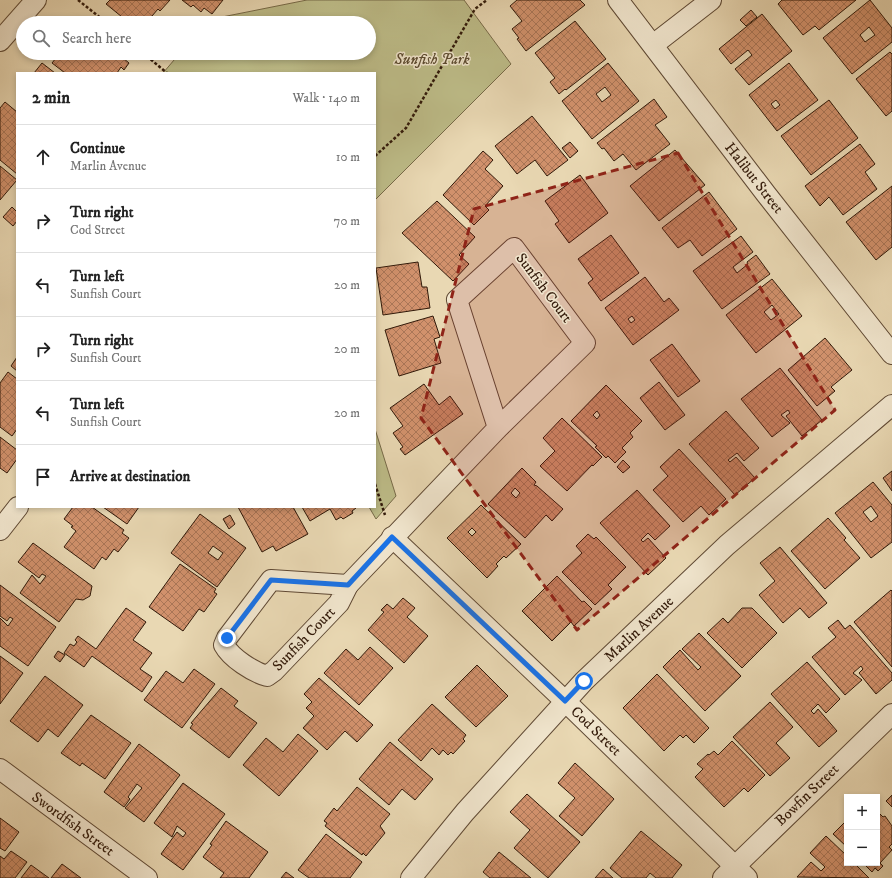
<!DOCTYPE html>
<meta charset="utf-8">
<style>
body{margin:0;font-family:"IM FELL DW Pica",serif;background:#f6f6f6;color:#222}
.controls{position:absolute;right:12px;bottom:12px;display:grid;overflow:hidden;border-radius:0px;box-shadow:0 2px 6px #0003}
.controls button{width:36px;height:36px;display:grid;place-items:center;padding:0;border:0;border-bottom:1px solid #e0e0e0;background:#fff;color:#222;font:20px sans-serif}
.stop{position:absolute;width:12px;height:12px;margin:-9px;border:3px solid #1a73e8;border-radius:50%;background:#fff}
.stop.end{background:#1a73e8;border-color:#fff;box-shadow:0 1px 4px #0008}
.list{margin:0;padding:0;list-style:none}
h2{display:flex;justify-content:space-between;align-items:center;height:52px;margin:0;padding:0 16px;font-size:17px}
h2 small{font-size:13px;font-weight:400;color:#767676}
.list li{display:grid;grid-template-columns:26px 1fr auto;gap:12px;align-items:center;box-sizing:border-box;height:64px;padding:0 16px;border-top:1px solid #e0e0e0}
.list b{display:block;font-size:15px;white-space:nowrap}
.list p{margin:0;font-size:13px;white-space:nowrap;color:#767676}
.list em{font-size:13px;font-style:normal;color:#767676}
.icon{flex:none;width:22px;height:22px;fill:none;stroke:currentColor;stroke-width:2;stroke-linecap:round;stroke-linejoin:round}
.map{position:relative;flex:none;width:892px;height:878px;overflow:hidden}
.search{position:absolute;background:#fff;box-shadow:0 2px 6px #0003;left:16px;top:16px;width:360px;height:44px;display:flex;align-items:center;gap:10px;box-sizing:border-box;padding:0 14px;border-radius:22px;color:#767676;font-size:15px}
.panel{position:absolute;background:#fff;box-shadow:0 2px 6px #0003;left:16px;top:72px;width:360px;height:436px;border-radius:0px}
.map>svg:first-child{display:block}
</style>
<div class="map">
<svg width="892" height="878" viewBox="0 0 892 878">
<defs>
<pattern id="building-cross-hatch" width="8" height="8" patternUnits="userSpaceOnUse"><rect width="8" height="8" fill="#d1916c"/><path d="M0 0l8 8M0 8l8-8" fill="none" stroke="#aa7657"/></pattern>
</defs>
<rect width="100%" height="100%" fill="#e9d8b3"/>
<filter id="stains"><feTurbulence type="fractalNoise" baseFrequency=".005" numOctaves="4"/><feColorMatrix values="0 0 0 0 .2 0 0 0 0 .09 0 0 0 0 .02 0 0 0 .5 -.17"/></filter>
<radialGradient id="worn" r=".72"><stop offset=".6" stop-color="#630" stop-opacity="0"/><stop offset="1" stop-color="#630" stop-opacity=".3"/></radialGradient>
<!-- green -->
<g fill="#bdbc88" stroke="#776a48">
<polygon points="307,0 464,0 511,64 375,200 375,73 163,73 180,53 369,53 369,23 208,23 212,19"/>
<polygon points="375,429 396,496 376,519 369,507 375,507"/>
</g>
<!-- building -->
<g fill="url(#building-cross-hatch)" stroke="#311909" fill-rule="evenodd">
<polygon points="110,0 170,0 160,11 158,9 146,23 140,23 131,16 127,21 106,4"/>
<polygon points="182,0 223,0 212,14 204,8 201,12 193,5 191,7"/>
<polygon points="517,0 580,0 585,5 526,51 517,39 519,38 512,29 522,21 510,6"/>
<polygon points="782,0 856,0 819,30 815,26 803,35 778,4"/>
<path d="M870,0l22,28v14l-40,32 -29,-36zM869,27l6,8 -10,7 -5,-7z"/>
<polygon points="751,10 757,17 746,26 740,20"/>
<polygon points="762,14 792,51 749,85 735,69 752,55 748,50 731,64 719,49"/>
<polygon points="575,21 606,59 566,90 565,89 559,94 550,82 555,78 535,53"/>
<polygon points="890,52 892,54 892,111 886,116 856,79"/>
<polygon points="60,53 117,53 129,63 124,70 121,67 117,73 65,73 52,63"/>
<polygon points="42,63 55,73 34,73"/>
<path d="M608,63l31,38 -47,38 -30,-38zM605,87l6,8 -9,7 -6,-8z"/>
<path d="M789,63l29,37 -41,31 -28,-36zM776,100l4,5 -5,4 -4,-5z"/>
<polygon points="654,99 667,117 655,125 670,144 636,170 623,154 614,161 604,148 602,149 597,143"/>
<polygon points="829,100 858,138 811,175 781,136"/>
<polygon points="5,102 17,112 17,174 0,160 0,108"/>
<polygon points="532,116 568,160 547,176 535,160 517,174 495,146"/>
<polygon points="570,142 578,151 570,158 562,148"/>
<polygon points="860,144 875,164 865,172 877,189 843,215 829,197 820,206 805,186"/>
<polygon points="675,150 705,185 659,221 630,186"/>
<polygon points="483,151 493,160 485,169 503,186 485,206 489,210 474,225 443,195"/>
<polygon points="0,166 17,180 0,200"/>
<polygon points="580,175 608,213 569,243 555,224 559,221 545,201"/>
<polygon points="892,186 892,247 876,260 846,222"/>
<polygon points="709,192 737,229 702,256 690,240 678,248 662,228"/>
<polygon points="437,201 475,237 459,255 469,264 453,281 402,233"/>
<polygon points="12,207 17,212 17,221 13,226 3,217"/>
<polygon points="611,235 639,273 601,301 588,283 593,279 578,259"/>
<polygon points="741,236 753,252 733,267 737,273 748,264 747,262 756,255 770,274 722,309 693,271"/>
<polygon points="418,262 422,287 427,287 430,308 383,315 376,268"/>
<path d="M645,277l19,25 5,-4 10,12 -46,35 -28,-37zM632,316l3,4 -4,3 -3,-4z"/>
<path d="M772,279l30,37 -46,37 -30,-38zM772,305l7,9 -8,6 -7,-8z"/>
<polygon points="433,316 440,337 434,339 441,363 399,376 385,330"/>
<polygon points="825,338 852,370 831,387 835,391 817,406 788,370"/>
<polygon points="672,344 700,381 678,397 650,360"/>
<polygon points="17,357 17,371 11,366"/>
<polygon points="780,368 822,420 802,436 786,416 790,413 788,410 781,415 790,423 772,437 741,399"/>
<polygon points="8,372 17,379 17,429 12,436 0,427 0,383"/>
<polygon points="659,382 685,415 665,430 640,398"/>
<polygon points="424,384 439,405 450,396 463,414 405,455 400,449 403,447 393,433 403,426 390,408"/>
<path d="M606,385l36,36 -12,12 3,4 -11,11 4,4 -11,11 -7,-7 -2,2 -11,-11 2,-1 -26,-25zM597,411l3,4 -3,4 -4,-4z"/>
<polygon points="726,411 759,448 744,461 737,453 728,460 730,462 736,457 755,478 735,495 689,444"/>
<polygon points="562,418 602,457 593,466 592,465 567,491 540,466 555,451 543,438"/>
<polygon points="0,437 17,450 17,459 7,473 0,468"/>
<polygon points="679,449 726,499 709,515 701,506 683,522 653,490 668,476 660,467"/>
<polygon points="623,460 630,467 623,473 617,467"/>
<path d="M522,468l14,14 -2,3 3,1 26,23 -11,12 -6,-6 -21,23 -37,-34zM515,488l5,5 -4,5 -5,-5z"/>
<polygon points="892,471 892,491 883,478"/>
<path d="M873,482l19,23v37l-21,16 -36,-45zM871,506l7,10 -7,6 -8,-10z"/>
<polygon points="637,490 670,526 655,540 648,533 641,540 643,542 648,538 666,558 648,575 600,523"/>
<path d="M481,505l40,39 -15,14 -2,-2 -8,8 2,2 -11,12 -40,-40zM472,528l4,4 -4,4 -4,-4z"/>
<polygon points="73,507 92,507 124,530 122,533 129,538 118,552 114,549 106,560 102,557 94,569 64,547 76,531 71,527 73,526 64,519"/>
<polygon points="103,507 139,507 127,524"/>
<polygon points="238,507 293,507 308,534 276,551 273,546 262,552"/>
<polygon points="302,507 356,507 356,508 352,511 353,513 343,519 341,517 336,520 330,509 310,521"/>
<path d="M200,514l46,34 -29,39 -46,-34zM213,546l10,7 -5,7 -10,-7z"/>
<polygon points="230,515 235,524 229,529 223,519"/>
<polygon points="828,518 846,538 844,540 860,558 825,589 791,551"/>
<polygon points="588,534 594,539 596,537 626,567 608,585 612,589 595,605 562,572 582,553 576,546"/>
<polygon points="33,543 92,586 90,596 83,600 76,599 59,622 20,593 32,575 40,584 46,576 42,574 39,578 18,562"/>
<polygon points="780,547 827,603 809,618 800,608 783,623 759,595 775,581 760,563"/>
<polygon points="180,564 216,589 214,592 217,594 204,612 199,609 183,631 149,607"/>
<polygon points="557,576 582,602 584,601 592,609 574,626 571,622 552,641 522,611"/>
<polygon points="0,585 56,627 28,666 0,646 0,618 8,626 13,619 10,617 7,621 0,616"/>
<polygon points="891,590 892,591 892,667 854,622"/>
<polygon points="403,598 415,608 407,617 428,636 404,663 368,630 384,612 381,610 387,604 393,609"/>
<polygon points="126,608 146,622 133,640 152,653 140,669 152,677 142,692 92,656 84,667 64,653 70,644 74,646 77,642 75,640 78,636 96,649"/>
<polygon points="742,608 752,608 777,633 742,668 707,633 723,618 728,623"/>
<polygon points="838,620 845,629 850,625 892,673 892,680 876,694 859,673 863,669 861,666 853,673 862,680 845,695 812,657 836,637 828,628"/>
<polygon points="699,633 741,676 705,711 663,667 680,650 698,670 701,667 682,649"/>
<polygon points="370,647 393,668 359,705 324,673 346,649 358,660"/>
<polygon points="58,651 65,655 60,662 54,657"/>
<polygon points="0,656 23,673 0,704"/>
<polygon points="807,662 840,699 826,713 818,704 811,711 814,714 818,709 837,731 819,747 771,694"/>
<polygon points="477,665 508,696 476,727 445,697"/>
<polygon points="194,669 215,684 182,728 144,700 166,671 183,683"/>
<polygon points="657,674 709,728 694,743 686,735 683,738 680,735 664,751 623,708"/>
<polygon points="45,676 83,705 58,737 48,729 38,742 10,721"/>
<polygon points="319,678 373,725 357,742 345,731 327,750 303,728 314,716 306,708 312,702 304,694"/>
<polygon points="221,688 238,701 234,706 257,723 229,758 190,728 193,724 191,723"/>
<polygon points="770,702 793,727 776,743 790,758 770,776 733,737"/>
<polygon points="432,704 466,735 463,739 465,741 453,754 451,752 448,755 443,750 439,755 432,748 421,761 398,740"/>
<polygon points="91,715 131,743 105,779 82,763 80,766 61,753"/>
<polygon points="298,734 318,751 279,796 243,765 266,738 283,752"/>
<polygon points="732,741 765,775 748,792 744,788 724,807 695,777 703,769 697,764 708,754 709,755 714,751 718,755"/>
<polygon points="390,742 433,779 415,800 402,789 389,805 359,779"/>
<polygon points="139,744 180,775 144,822 125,808 142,788 137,784 128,797 130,799 124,807 104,792"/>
<polygon points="575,763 614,799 582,836 559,816 575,798 558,783"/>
<polygon points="183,783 225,814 183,870 161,854 177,832 183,837 186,833 177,826 172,837 154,823"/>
<polygon points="357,787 390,814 380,826 385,833 366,856 363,853 362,855 325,826 327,823 324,821 334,808 337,811"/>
<polygon points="527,794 580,842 548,878 514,848 530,830 510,812"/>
<polygon points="892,795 892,807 886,801"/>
<polygon points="880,814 883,817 885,816 892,826 892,844 889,847 892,850 880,863 883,866 878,871 875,868 872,872 863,863 877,863 877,818"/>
<polygon points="0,818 19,832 5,851 0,848"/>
<polygon points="847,820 847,847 833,834"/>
<polygon points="226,821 268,852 249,878 220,878 224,873 203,857 212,845 210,844"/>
<polygon points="641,831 682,865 672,878 656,878 650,873 646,878 622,878 610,868"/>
<polygon points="326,834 362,862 350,878 309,878 298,870"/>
<polygon points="826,836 847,856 847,863 854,863 869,878 797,877 811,862 821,871 825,867 810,853"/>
<polygon points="11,851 27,862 15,878 0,878 0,856 4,859"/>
<polygon points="499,852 531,878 490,878 483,872"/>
<polygon points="62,864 81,878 51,878"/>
<polygon points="31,865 49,878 21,878"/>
<polygon points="603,869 613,878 595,878"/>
<polygon points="286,872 294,878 281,878"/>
</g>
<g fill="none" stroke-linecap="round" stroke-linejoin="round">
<!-- minor casing -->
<g stroke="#5f4934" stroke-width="22">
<g id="minor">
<polyline points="618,0 766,194 892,354"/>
<polyline points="0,41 36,0"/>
<polyline points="653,45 711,0"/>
<polyline points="0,530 18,507"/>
<polyline points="392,537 565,701 747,878"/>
<path d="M271,580l77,5 -9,18 -65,68 -7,5c-14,-4 -36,-18 -43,-31l3,-7z"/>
<polyline points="348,585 498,428 585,343 514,248 457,300 498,428"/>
<polyline points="0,769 147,878"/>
<polyline points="411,878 465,812 584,681 727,545 892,405"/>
<polyline points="723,878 892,714"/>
</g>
</g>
<!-- path -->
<g stroke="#311909" stroke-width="2.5" stroke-dasharray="3 2" stroke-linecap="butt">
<polyline points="78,0 107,23"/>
<polyline points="143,53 167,73"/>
<polyline points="375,156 406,128 475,9 487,0"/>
<polyline points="375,484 385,515"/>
</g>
<!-- minor -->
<use href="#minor" stroke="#f1e6ce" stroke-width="20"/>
</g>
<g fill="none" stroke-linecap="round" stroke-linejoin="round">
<!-- route -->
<polyline stroke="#1a73e8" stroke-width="5" points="227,638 271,580 348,585 392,537 565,701 584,681"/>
</g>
<!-- marked area -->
<path fill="#8f2418" fill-opacity="0.2" stroke="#8f2418" stroke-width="3" stroke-dasharray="8 5" stroke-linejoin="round" d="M678,153l157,257 -258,220 -156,-212 53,-209z"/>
<g text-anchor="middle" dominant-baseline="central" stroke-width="3" stroke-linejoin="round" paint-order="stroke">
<!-- park labels -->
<g font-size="15" font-style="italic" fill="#5b4a2f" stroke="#f1e6ce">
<text x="432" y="59">Sunfish Park</text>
</g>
<!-- street labels -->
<g font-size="15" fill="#311909" stroke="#f1e6ce">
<text transform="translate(754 178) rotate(52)">Halibut Street</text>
<text transform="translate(544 288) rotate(53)">Sunfish Court</text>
<text transform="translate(639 629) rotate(-43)">Marlin Avenue</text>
<text transform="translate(304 639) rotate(-46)">Sunfish Court</text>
<text transform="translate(596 731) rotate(44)">Cod Street</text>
<text transform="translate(807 795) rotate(-44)">Bowfin Street</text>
<text transform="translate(73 824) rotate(36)">Swordfish Street</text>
</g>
</g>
<rect width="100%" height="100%" filter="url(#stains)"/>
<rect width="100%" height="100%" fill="url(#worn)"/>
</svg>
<div class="controls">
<button>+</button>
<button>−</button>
</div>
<div class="stop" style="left:584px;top:681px"></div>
<div class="stop end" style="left:227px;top:638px"></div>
<div class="search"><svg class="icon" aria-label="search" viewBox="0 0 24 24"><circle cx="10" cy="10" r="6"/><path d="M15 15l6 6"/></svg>Search here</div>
<section class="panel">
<h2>2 min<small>Walk · 140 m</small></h2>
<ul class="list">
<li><svg class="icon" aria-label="ahead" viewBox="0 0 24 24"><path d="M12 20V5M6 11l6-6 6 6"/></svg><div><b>Continue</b><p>Marlin Avenue</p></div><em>10 m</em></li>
<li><svg class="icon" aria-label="right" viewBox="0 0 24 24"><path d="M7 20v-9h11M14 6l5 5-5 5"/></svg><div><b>Turn right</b><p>Cod Street</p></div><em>70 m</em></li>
<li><svg class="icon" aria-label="left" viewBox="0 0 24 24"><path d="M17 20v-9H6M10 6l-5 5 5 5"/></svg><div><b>Turn left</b><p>Sunfish Court</p></div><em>20 m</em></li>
<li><svg class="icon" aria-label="right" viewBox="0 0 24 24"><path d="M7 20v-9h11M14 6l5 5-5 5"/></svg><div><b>Turn right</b><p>Sunfish Court</p></div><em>20 m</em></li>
<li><svg class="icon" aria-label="left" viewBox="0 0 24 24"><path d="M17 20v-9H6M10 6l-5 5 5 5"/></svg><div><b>Turn left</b><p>Sunfish Court</p></div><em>20 m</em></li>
<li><svg class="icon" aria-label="arrive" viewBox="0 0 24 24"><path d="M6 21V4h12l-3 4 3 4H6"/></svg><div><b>Arrive at destination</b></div></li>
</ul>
</section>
</div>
